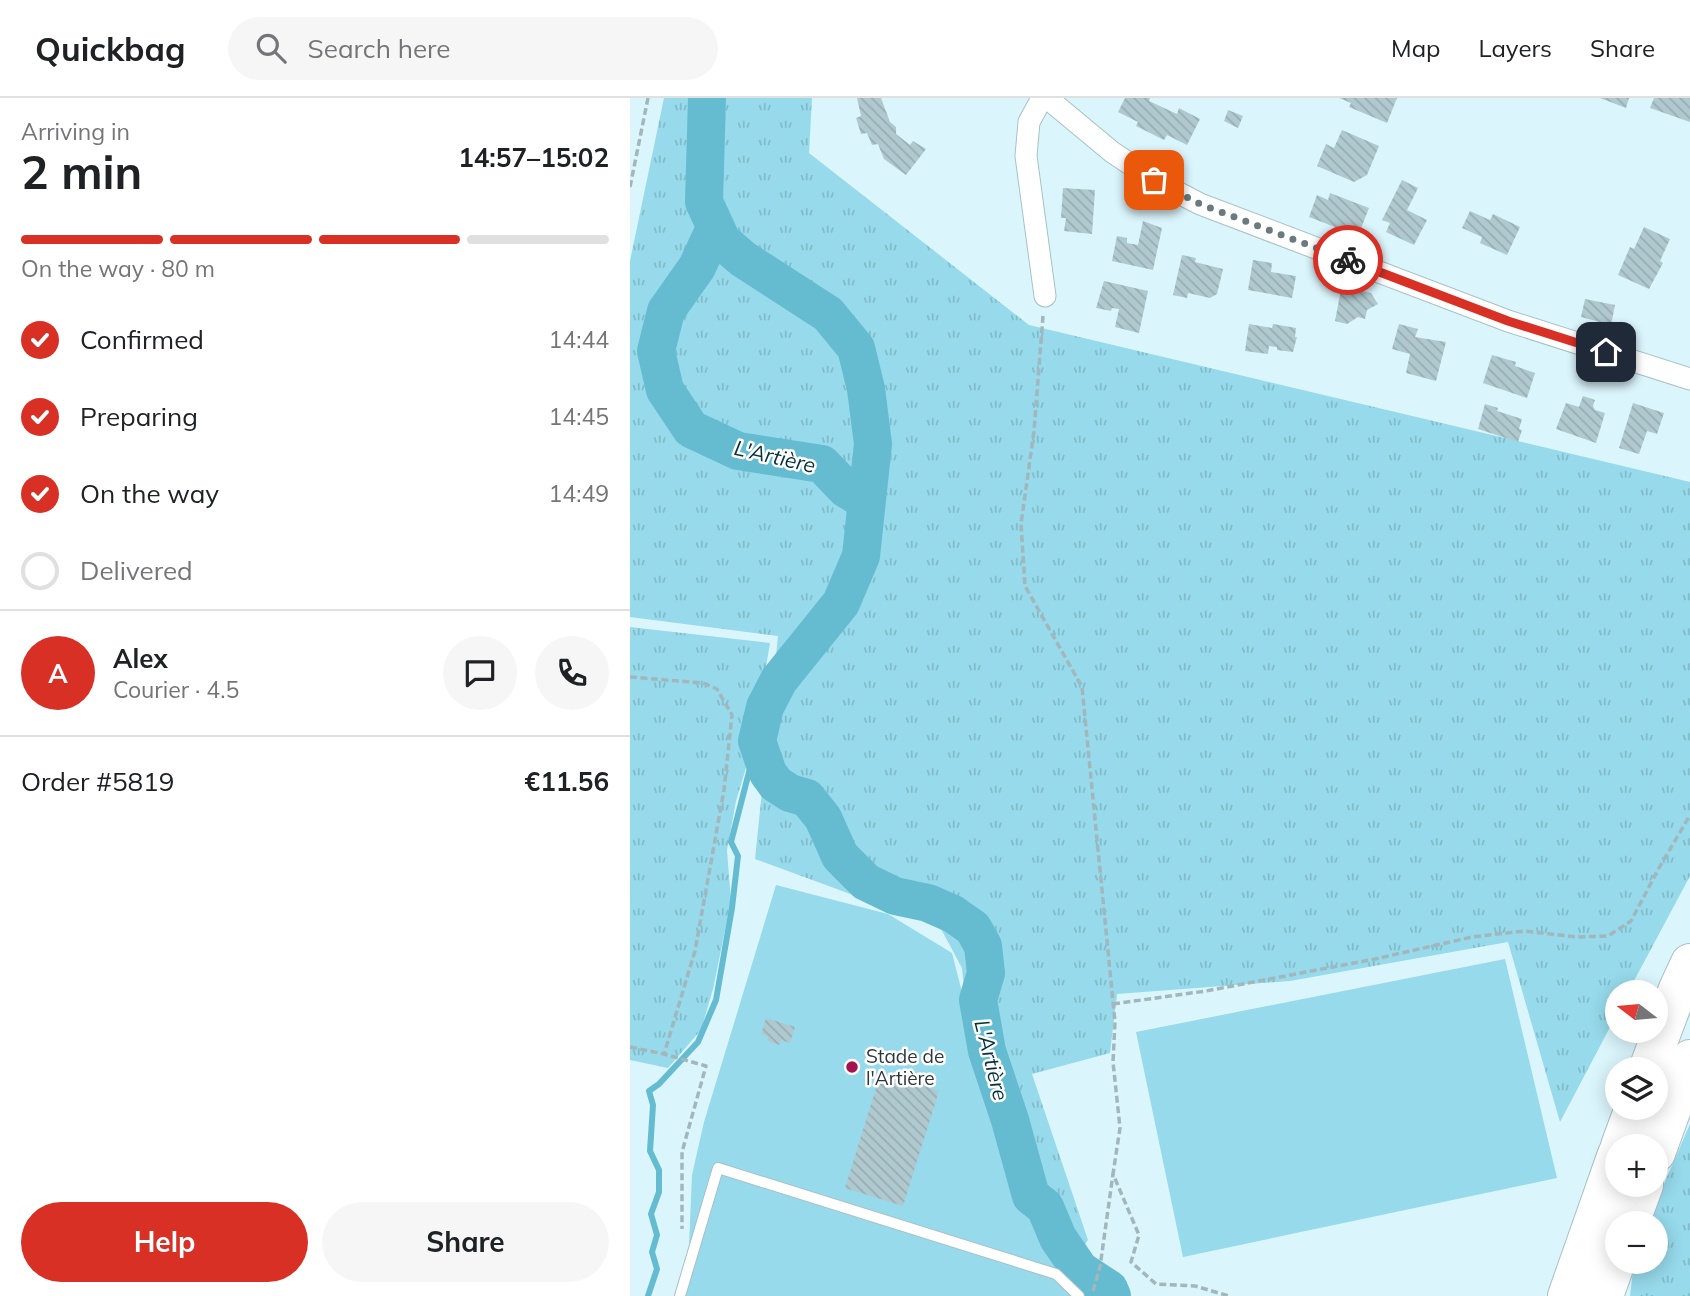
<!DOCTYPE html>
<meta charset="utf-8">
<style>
body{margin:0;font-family:Mulish,sans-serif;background:#f6f6f6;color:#202124;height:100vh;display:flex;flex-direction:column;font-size:26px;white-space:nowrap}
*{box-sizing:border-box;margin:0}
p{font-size:23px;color:#757577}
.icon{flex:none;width:38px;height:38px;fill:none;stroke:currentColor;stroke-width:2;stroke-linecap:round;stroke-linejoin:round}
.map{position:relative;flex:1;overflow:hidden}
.drawer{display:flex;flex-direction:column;background:#fff;width:630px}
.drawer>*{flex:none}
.needle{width:46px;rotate:286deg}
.fabs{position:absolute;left:975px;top:882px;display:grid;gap:14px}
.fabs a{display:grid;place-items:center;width:63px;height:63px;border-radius:50%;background:#fff;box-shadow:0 4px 18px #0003;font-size:35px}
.pin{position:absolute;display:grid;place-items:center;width:60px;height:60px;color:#fff;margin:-30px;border-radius:14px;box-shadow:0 4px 10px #0006}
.courier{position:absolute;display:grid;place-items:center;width:70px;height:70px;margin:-35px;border:5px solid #d93025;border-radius:50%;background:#fff;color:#222;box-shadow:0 2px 9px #0007}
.overview em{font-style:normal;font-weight:700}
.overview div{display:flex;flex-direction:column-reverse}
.overview{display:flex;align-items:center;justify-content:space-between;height:119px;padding:0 21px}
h1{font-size:46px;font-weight:700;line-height:52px}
.bar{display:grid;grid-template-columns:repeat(4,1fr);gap:10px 7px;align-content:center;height:84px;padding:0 21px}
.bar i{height:9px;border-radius:5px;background:#e0e0e0}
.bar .selected{background:#d93025}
.bar p{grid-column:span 4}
.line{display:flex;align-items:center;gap:18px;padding:0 21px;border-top:2px solid #e0e0e0}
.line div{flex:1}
.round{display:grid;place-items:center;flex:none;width:74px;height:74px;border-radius:37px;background:#f6f6f6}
ol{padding:0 21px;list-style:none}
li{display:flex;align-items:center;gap:21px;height:77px}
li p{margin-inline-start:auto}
li .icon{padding:7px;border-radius:50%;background:#d93025;color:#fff;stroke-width:4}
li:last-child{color:#757577}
li i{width:38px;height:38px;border:4px solid #e0e0e0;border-radius:50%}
.primary-button{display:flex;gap:14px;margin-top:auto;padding:14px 21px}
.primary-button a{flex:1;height:80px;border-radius:42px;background:#d93025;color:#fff;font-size:28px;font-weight:700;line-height:80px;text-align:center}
.primary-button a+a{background:#f6f6f6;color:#202124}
header{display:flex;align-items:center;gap:42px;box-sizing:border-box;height:98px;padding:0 35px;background:#fff;border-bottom:2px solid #e0e0e0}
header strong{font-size:33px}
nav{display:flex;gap:38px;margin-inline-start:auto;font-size:24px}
.search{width:490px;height:63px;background:#f6f6f6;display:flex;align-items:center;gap:18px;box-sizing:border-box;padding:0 24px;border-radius:38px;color:#757577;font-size:26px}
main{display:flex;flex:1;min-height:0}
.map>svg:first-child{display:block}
</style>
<header>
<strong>Quickbag</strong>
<div class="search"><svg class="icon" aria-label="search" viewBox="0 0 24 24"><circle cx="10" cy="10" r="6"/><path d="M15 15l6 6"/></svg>Search here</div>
<nav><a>Map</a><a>Layers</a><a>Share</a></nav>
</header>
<main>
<section class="drawer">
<div class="overview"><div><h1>2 min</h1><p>Arriving in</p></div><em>14:57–15:02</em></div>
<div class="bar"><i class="selected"></i><i class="selected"></i><i class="selected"></i><i></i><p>On the way · 80 m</p></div>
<ol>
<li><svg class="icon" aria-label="check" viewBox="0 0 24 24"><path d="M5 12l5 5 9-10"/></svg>Confirmed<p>14:44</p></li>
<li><svg class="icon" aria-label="check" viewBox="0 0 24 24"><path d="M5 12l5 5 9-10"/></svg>Preparing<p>14:45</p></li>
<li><svg class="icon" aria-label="check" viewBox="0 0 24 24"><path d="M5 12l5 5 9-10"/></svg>On the way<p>14:49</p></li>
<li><i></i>Delivered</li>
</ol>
<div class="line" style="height:126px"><b class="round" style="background:#d93025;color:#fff">A</b><div><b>Alex</b><p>Courier · 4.5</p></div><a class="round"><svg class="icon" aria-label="chat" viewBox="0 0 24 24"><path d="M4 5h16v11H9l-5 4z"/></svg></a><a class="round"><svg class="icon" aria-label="phone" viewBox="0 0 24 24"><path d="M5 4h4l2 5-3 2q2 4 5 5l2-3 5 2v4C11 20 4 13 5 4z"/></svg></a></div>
<div class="line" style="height:91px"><div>Order #5819</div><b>€11.56</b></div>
<div class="primary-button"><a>Help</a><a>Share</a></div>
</section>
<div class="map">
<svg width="1060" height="1198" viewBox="0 0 1060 1198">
<defs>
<pattern id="grass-tufts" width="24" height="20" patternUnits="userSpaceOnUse" patternTransform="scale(1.75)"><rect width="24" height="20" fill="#96daeb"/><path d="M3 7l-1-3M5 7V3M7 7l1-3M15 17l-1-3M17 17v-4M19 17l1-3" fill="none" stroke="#82bcca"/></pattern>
<pattern id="building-back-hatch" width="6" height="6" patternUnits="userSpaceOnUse" patternTransform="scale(1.75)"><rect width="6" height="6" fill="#afc9cf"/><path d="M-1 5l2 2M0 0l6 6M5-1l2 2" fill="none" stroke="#97adb3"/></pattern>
</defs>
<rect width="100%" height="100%" fill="#dbf5fc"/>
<g fill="url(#grass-tufts)">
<polygon points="34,0 182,0 179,55 399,227 1060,384 1060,778 998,894 987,894 987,916 930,1024 878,844 660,883 487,896 480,955 402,976 458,1142 433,1175 387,1141 341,959 332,870 310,829 125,761 148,538 0,519 0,163"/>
<polygon points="0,529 140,545 122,650 106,703 97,752 101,803 83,891 71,932 38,970 0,962"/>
<polygon points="1060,1026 1060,1198 1000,1198 1004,1164 1026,1164 1026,1125 1017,1125"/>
</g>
<g fill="#96daeb">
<polygon points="146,787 258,816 322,855 337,914 372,1028 408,1130 453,1185 457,1198 45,1198 59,1148 62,1077 74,1024"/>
<polygon points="875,861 927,1080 553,1159 506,934"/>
</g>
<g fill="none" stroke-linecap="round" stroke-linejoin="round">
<polyline stroke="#65bcd0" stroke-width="6" points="18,1198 27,1171 22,1154 27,1137 21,1116 29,1094 29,1072 20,1053 23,1007 19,993 29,986 68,944 86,902 102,810 108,758 101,744 127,643"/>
<g stroke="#65bcd0" stroke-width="38">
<polyline points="77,0 74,104 92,143 113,161 198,216 226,250 236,291 243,346 231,458 211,505 149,582 135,609 127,643 138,675 146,686 160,695 177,700 193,720 210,758 236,784 265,798 298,805 323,816 343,830 353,848 356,875 348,902 357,953 380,1022 401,1098 415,1109 428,1140 450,1172 479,1191 482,1198"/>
<polyline points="85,130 67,169 36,213 26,253 35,292 61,331 108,353 192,366 216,391 236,403"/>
</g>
</g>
<g fill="url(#building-back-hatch)">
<polygon points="227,0 251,0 260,24 266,29 266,36 280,47 283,43 296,51 276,77 254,61 248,46 242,47 237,35 231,36 226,20 231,18"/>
<polygon points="495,0 520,0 519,3 547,16 549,10 570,21 557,47 537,37 534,42 506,28 508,24 488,14"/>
<polygon points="709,0 767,0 757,25 719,9 721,5"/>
<polygon points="970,0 999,0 996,10"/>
<polygon points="1024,0 1060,0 1060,24 1020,10"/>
<polygon points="598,12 613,18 608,30 594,23"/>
<polygon points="712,32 749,48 737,77 724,84 687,68 696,46 704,50"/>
<polygon points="772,82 788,90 777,112 797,122 784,147 756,134 760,125 752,122"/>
<polygon points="433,90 465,92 462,136 434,133 436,120 431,120"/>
<polygon points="700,95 739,110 728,138 679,119 687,97 698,102"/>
<polygon points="840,113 860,122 863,116 890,129 877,157 850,145 852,139 832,130"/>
<polygon points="513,123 532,130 523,172 482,163 487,138 497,140 497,145 508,147"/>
<polygon points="1014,129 1040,141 1030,163 1033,165 1019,191 988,177 1000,149 1004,151"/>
<polygon points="552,157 566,160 565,164 593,171 587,196 580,200 558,195 557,200 543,197"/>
<polygon points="623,162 642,165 641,174 666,178 662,200 618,192"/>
<polygon points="474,183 518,193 509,235 485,229 489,211 482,210 481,213 466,210"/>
<polygon points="712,186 733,190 733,193 741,195 748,206 737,212 735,221 728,219 717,226 705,223"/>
<polygon points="955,201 985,207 981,227 951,219"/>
<polygon points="619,226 642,230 643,226 666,230 665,239 667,239 663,254 647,252 647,249 639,248 638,256 615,253"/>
<polygon points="769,226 788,231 785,239 816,244 806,283 776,275 780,256 762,251"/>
<polygon points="862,257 886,264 885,268 905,275 897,300 853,285"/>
<polygon points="953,298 965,302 963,308 965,312 975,315 966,345 926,331 936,305 949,309"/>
<polygon points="1003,305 1034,315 1027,336 1017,333 1009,356 989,350"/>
<polygon points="855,306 868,310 867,313 892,321 889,331 892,332 888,344 848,331"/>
<polygon points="136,920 165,929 160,945 151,942 150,947 137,943 138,938 131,936"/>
<polygon points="251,974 309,993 273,1108 215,1090"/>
</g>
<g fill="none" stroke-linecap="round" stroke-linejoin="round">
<g stroke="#a7c1c7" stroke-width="12">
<polyline id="lane" points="50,1198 88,1070 426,1176 449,1198"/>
</g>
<g stroke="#a7c1c7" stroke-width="23">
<g id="street">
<polyline points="412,0 399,24 396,58 415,198"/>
<polyline points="417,0 482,54 524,82 570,106 878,223 1060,281"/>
</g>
</g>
<g stroke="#a7c1c7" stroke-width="40">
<g id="highway">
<polyline points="1018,971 1048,891 1060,865"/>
<polyline points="990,1048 1004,1010"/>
<polyline points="1026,1055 1060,961"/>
<polyline points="1000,1125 1014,1087"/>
<polyline points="937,1198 987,1056"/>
<polyline points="974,1198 987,1161"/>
</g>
</g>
<g stroke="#a2b7bc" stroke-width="3.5" stroke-dasharray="7 3.5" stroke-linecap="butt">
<polyline points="0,89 18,0"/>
<polyline points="413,218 404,333 391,426 395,488 452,589 485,924 483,964 490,1030 483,1076 509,1137 501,1164 526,1186 565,1188 599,1198"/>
<polyline points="0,579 73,585 87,591 102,617 94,692 65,853 34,956"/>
<polyline points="483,906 576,893 745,861 842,839 894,833 947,839 978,838 1001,823 1029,770 1060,717"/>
<polyline points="0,949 34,956 76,968 52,1054 52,1131"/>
<polyline points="463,1193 470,1169 483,1076"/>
</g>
<use href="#lane" stroke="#fff" stroke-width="10"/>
<use href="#street" stroke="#fff" stroke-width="21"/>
<use href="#highway" stroke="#fff" stroke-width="38"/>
</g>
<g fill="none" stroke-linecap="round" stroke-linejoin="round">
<polyline stroke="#6b7a7f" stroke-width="7" stroke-dasharray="0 12.6" points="524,82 570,106 718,162"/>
<polyline stroke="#d93025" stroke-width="9" points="718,162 878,223 976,254"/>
</g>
<circle fill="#a5124e" stroke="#fff" stroke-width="2.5" cx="222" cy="969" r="7"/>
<g text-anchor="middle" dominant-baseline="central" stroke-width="5" stroke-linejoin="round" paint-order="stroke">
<g font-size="19" fill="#2e383b" stroke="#fff" text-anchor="start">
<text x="236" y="958">Stade de<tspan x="236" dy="22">l'Artière</tspan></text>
</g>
<g font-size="21" font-style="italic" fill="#05313a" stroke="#fff">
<text transform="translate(145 358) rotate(13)">L'Artière</text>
<text transform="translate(362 962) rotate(76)">L'Artière</text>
</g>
</g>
</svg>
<div class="fabs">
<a><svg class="needle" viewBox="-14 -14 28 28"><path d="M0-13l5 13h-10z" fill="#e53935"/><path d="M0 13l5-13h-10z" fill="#757577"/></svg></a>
<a><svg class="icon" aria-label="layers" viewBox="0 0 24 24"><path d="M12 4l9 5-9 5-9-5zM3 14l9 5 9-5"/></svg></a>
<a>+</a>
<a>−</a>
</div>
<div class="pin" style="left:524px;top:82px;background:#ea580c"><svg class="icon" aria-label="bag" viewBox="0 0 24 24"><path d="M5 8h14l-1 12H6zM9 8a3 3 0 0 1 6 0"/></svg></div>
<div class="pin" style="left:976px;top:254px;background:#1f2937"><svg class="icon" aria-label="home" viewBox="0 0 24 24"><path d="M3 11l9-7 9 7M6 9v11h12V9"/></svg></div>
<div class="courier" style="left:718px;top:162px"><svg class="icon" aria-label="bike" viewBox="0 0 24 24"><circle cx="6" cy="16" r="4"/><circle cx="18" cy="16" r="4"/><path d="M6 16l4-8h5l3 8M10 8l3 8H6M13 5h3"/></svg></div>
</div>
</main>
